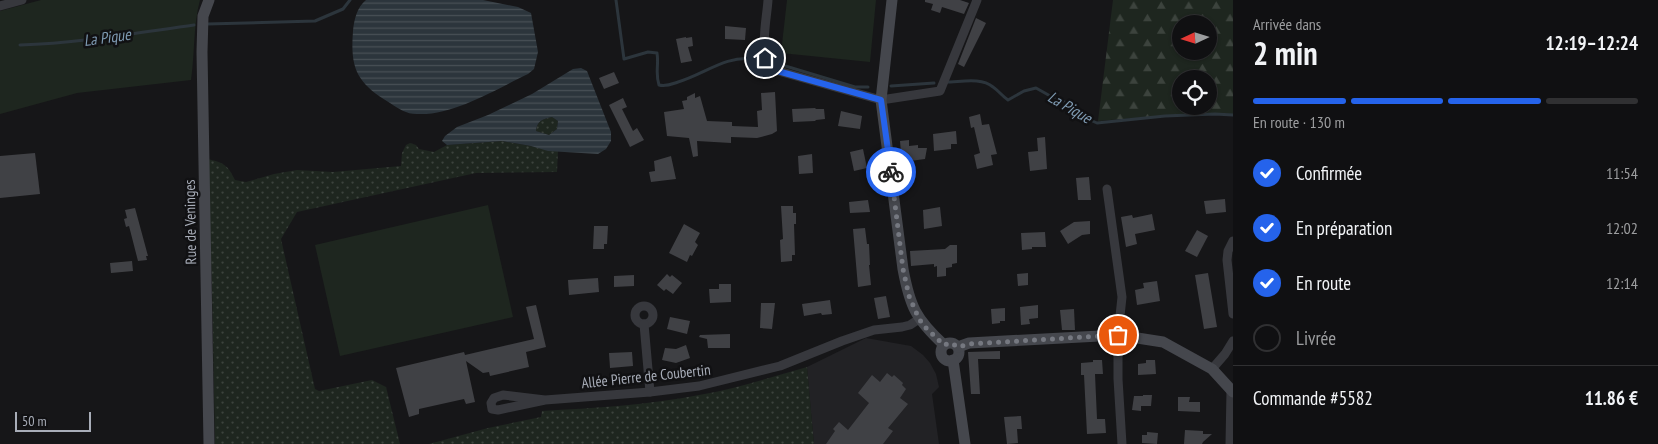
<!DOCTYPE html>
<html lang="fr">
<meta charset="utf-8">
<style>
body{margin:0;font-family:"PT Sans Narrow",sans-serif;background:#1e1e20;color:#f1f3f6;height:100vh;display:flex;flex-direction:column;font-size:19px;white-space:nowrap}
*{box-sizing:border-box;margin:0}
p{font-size:16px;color:#9c9d9f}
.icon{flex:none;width:28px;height:28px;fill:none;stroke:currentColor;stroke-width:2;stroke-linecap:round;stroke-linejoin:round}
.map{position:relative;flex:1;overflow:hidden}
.details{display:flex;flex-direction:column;background:#101012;width:425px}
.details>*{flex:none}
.needle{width:32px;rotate:266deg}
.tools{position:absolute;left:1172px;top:15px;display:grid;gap:10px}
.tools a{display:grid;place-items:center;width:45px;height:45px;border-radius:50%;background:#101012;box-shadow:0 1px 4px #0004,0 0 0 1px #303032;font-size:25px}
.scale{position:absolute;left:15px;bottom:12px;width:76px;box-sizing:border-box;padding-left:5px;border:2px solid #a8adb8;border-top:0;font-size:14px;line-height:18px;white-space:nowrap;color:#a8adb8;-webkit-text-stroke:4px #111113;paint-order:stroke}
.pin{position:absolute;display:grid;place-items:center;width:42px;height:42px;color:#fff;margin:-21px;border:2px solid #fff;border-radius:50%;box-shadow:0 1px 5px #0007}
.courier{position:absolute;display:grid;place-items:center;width:50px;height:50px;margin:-25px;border:4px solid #2563eb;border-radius:50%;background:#fff;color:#222;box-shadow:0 1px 6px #0007}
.headline em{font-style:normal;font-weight:700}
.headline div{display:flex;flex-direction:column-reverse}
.headline{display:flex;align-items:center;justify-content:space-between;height:85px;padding:0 20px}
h1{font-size:32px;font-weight:700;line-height:38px}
.bar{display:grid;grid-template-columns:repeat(4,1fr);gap:8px 5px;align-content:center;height:60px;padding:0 20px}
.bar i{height:6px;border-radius:4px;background:#303032}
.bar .active{background:#2563eb}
.bar p{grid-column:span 4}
.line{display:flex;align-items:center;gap:12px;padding:0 20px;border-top:1px solid #303032}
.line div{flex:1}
ol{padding:0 20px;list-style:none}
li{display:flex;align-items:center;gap:15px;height:55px}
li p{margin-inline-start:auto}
li .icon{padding:5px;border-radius:50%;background:#2563eb;color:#fff;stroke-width:4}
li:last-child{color:#9c9d9f}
li i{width:28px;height:28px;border:2px solid #303032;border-radius:50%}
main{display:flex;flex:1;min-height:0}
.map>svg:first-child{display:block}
</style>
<main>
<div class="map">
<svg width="1233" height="444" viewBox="0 0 1233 444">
<defs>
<pattern id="grass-dots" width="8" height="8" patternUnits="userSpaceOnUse" patternTransform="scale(1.25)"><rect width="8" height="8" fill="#1e261f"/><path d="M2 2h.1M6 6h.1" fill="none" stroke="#3c433d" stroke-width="1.8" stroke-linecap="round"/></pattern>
<pattern id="forest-firs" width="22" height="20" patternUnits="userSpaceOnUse" patternTransform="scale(1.25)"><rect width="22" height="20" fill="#1e261f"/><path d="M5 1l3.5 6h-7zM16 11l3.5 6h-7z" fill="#3c433d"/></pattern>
<pattern id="water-rules" width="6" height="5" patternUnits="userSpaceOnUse" patternTransform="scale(1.25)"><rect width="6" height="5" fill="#2c353c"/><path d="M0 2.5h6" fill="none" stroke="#485056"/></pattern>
</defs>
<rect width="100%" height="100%" fill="#161618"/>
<polygon fill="#222225" points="866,338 911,346 923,355 930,363 936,374 939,387 932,394 939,444 814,444 807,367"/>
<g fill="url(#grass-dots)">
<path d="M552 117 558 121 557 129 549 135 536 131C537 121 542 119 552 117Z"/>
<path d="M502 141 558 151 557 172 476 173 297 212 281 239 315 389 319 391 372 380 386 387 400 444H215L212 286 207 159C223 162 228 165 235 180L246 182 274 174 297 170 333 172 401 166 402 153 406 145 410 143 416 145 419 149 434 152 447 145Z"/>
<path d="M807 367 814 444H429L488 428 541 417 542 411C594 408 648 405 699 395 736 389 771 377 807 367Z"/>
</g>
<path fill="url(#forest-firs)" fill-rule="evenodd" d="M1113 0H1233V114C1187 112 1143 118 1098 121ZM1181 24H1209V51H1181ZM1181 79H1209V106H1181Z"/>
<g fill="#1e261f">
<path d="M41 0H200C193 26 195 53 191 80L77 93 0 114V11Z"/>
<polygon points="787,0 876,0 870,62 781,53"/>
<polygon points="488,205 513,317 340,356 315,245"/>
</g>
<g fill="url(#water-rules)" fill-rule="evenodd">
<path d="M366 0H483L518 7 531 13 538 52 534 69 528 74C496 89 453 116 417 114 406 114 399 109 390 103 357 83 350 69 353 31 354 20 357 7 366 0Z"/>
<path d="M581 68 587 71 611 132V141L606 149 598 154 548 151 531 146 502 141 447 145 442 141 445 136 457 127 488 115 532 94 573 69ZM552 117 558 121 557 129 549 135 536 131C537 121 542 119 552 117Z"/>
</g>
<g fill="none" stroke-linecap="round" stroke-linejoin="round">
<g stroke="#2c353c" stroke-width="3">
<path d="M616 0 624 59 648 52 657 53C659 65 655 73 659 85 666 87 672 84 678 82 703 75 726 55 753 59"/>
<polyline points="207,24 315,21 343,9 350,0"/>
<path d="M20 45C78 43 136 33 194 25"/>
<polyline points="772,62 855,87 868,87"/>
<path d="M946 82C961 82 981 77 993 87 999 91 1002 96 1008 100L1024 91 1036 88 1052 97 1071 105 1079 115 1097 123 1165 116 1215 114 1233 115"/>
<polyline points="891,86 934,83"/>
</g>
</g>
<g fill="#404145">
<polygon points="925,0 960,0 969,3 964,14 942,7 940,13 931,10 933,4 925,2"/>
<polygon points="976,18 986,23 964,67 958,64"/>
<polygon points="725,26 746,28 745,40 725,39"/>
<polygon points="686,37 686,38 692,37 693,46 688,47 692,61 681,63 676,39"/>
<polygon points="614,72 619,83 604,89 599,78"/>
<polygon points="775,92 777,131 772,134 757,138 731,137 731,143 697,141 698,156 693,157 689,138 667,136 664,112 684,109 682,101 687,100 687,97 695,93 695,98 700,96 707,121 732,122 732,126 758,127 757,111 762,110 761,93"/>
<polygon points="623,98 627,107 622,109 633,131 637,128 644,140 630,147 609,105"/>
<polygon points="816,108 815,109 824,109 825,119 816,120 815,121 793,122 792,109"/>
<polygon points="841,111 862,116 860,129 838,126"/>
<polygon points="980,114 982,125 989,124 997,154 991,155 993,165 977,169 974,155 980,153 974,127 971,128 969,117"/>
<polygon points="956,131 957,144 951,144 951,149 934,151 933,134"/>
<polygon points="1045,137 1047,169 1030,171 1028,152 1038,151 1037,138"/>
<polygon points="909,140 909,146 918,145 918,148 927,148 925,159 910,161 911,165 902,165 900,141"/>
<polygon points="863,149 867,168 854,171 850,152"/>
<polygon points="35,153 40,194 0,198 0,156"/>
<polygon points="812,154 813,173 799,174 798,156"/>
<polygon points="671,156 676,179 651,182 649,172 655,171 654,161"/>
<polygon points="1089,177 1091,200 1078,200 1076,178"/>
<polygon points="1225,199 1226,212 1206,214 1204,201"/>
<polygon points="868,200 870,212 850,213 849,202"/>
<polygon points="781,206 793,206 793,213 796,213 796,224 794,224 795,255 792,255 792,261 781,262 780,240 783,239"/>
<polygon points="940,207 942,226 924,229 923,210"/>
<polygon points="135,208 148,256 146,256 147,260 138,261 129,226 126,227 124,219 127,218 125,210"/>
<polygon points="1152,214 1155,230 1135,234 1137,244 1126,247 1121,217 1132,215 1133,218"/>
<polygon points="1090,221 1090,234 1082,235 1068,244 1060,231 1074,222"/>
<polygon points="684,224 700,233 695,242 698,245 692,256 690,255 687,262 669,253"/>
<polygon points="594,226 608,226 607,244 604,244 604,249 593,249"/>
<polygon points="865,228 867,244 869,244 870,265 869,265 871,285 858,287 853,229"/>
<polygon points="1197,230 1208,236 1197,257 1185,251"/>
<polygon points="1045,232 1046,247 1032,247 1032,249 1022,250 1021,233"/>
<polygon points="950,245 957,245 957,263 952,264 952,267 946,268 946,276 937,277 937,266 934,267 934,264 911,266 910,251 945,249"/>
<polygon points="132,261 133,271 111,273 110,263"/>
<polygon points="1028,273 1028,285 1018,286 1017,274"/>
<polygon points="1208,273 1217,327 1204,329 1195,275"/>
<polygon points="667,274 670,277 672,275 682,283 673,294 666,289 664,291 657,285"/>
<polygon points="634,275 634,286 614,287 614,276"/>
<polygon points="598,278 599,292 569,295 568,280"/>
<polygon points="1157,281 1160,301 1137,305 1135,290 1144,288 1143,283"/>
<polygon points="719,284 731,284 731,302 710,303 709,289 719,289"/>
<polygon points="886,296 890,317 878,319 874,298"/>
<polygon points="830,300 832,314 822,315 821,313 804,316 802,304"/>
<polygon points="761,303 775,303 772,329 760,328"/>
<polygon points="536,305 546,347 526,352 529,367 490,376 489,372 483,373 466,361 475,402 466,404 464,399 419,409 419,414 409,417 396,368 464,352 465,355 534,339 526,307"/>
<polygon points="1038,305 1038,318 1029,319 1030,324 1021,325 1020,307"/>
<polygon points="1005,308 1005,321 1000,321 1000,323 992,324 991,309"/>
<polygon points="1074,309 1075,330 1062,330 1060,310"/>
<polygon points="670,317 690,321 687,334 667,329"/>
<polygon points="730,334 730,348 708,348 707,339 699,337 700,335"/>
<polygon points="686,345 690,358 676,363 662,360 665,348 676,349"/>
<polygon points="1000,351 1000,359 978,359 980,394 971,394 968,352"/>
<polygon points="632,352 633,366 610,368 609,353"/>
<polygon points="1093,360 1102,360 1103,374 1095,374 1097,419 1105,419 1106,433 1087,434 1084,375 1081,375 1081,363 1093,362"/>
<polygon points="1146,360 1155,360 1156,374 1138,375 1138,364 1146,363"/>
<polygon points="887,373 892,377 894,375 903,383 902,385 906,389 900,398 908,404 888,428 893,431 883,444 826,444 835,431 833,429 839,422 848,430 869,403 858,393 872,375 880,382"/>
<polygon points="1143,395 1152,395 1151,406 1141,406 1141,411 1132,410 1134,396 1143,396"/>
<polygon points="1178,397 1190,397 1189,402 1200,402 1200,412 1178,411"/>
<polygon points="1021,416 1022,429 1017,429 1018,443 1007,444 1004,417"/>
<polygon points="1185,430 1203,431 1203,434 1212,434 1203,442 1202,444 1184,444"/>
<polygon points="1147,432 1158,433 1157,444 1142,443 1142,435 1147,435"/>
</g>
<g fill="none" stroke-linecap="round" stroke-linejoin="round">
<g stroke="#37383d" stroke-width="9">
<path d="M768 0C767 19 757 57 775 70L881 100 940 91 977 0"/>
<polyline points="0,6 22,0"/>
<polyline points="1107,189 1122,297 1118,335 1118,379 1122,444"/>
<polyline points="1233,241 1228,251 1227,260 1233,314"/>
<circle cx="644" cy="315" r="9"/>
<polyline points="644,324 650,392"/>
<polyline points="1212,369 1225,354 1233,341"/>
<polyline points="545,400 498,410 492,409 491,403 494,398 503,395 545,400 650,392 699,386 780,366 842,341 874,330 902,327 910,325 919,319"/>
<polyline points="1230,444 1231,390"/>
</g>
<g stroke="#45474d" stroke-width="11">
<path d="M892 0 881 100 903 269C910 307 916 319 944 345"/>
<circle cx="950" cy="352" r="9"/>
<polyline points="958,347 969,343 1118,335 1163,342 1212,369 1233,392"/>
<polyline points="953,360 965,444"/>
<polyline points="209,444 202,52 203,16 209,0"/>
</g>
</g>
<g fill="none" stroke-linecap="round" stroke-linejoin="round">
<polyline stroke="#757880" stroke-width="5" stroke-dasharray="0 9" points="891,172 903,269 909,296 919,319 926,328 944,345 951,343 958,347 969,344 1118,335"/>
<polyline stroke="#2563eb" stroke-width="6" points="765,58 767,63 774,70 881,100 891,172"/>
</g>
<g text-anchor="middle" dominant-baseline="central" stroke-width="5" stroke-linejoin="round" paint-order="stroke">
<g font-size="15" fill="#a8adb8" stroke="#111113">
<text transform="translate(190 222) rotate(-91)">Rue de Veninges</text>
<text transform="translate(646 376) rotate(-6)">Allée Pierre de Coubertin</text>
</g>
<g font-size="16" font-style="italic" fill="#7f9bb3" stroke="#111113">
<text transform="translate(107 37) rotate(-8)">La Pique</text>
<text transform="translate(1070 107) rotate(30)">La Pique</text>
</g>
</g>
</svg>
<div class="tools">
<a><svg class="needle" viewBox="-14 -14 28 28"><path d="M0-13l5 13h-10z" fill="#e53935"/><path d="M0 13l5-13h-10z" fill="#9c9d9f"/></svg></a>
<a><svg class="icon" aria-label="locate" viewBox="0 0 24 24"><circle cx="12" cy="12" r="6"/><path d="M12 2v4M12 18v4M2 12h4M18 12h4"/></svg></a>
</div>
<div class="scale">50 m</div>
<div class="pin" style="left:1118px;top:335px;background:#ea580c"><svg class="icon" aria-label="bag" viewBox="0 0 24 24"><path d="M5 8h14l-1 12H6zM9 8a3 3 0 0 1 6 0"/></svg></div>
<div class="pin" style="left:765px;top:58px;background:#1f2937"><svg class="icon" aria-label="home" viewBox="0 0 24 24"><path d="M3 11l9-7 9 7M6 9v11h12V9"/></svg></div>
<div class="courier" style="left:891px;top:172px"><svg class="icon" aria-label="bike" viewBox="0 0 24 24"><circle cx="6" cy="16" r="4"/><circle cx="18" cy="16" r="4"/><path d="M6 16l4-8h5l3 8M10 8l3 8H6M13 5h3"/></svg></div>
</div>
<section class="details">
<div class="headline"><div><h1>2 min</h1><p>Arrivée dans</p></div><em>12:19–12:24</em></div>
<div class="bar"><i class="active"></i><i class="active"></i><i class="active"></i><i></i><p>En route · 130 m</p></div>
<ol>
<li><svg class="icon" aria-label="check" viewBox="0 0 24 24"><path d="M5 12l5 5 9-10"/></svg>Confirmée<p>11:54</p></li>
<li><svg class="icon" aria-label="check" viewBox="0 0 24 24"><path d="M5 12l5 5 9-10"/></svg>En préparation<p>12:02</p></li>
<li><svg class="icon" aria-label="check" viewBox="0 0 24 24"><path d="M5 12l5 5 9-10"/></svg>En route<p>12:14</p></li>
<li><i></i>Livrée</li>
</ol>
<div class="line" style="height:65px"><div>Commande #5582</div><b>11.86 €</b></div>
</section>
</main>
